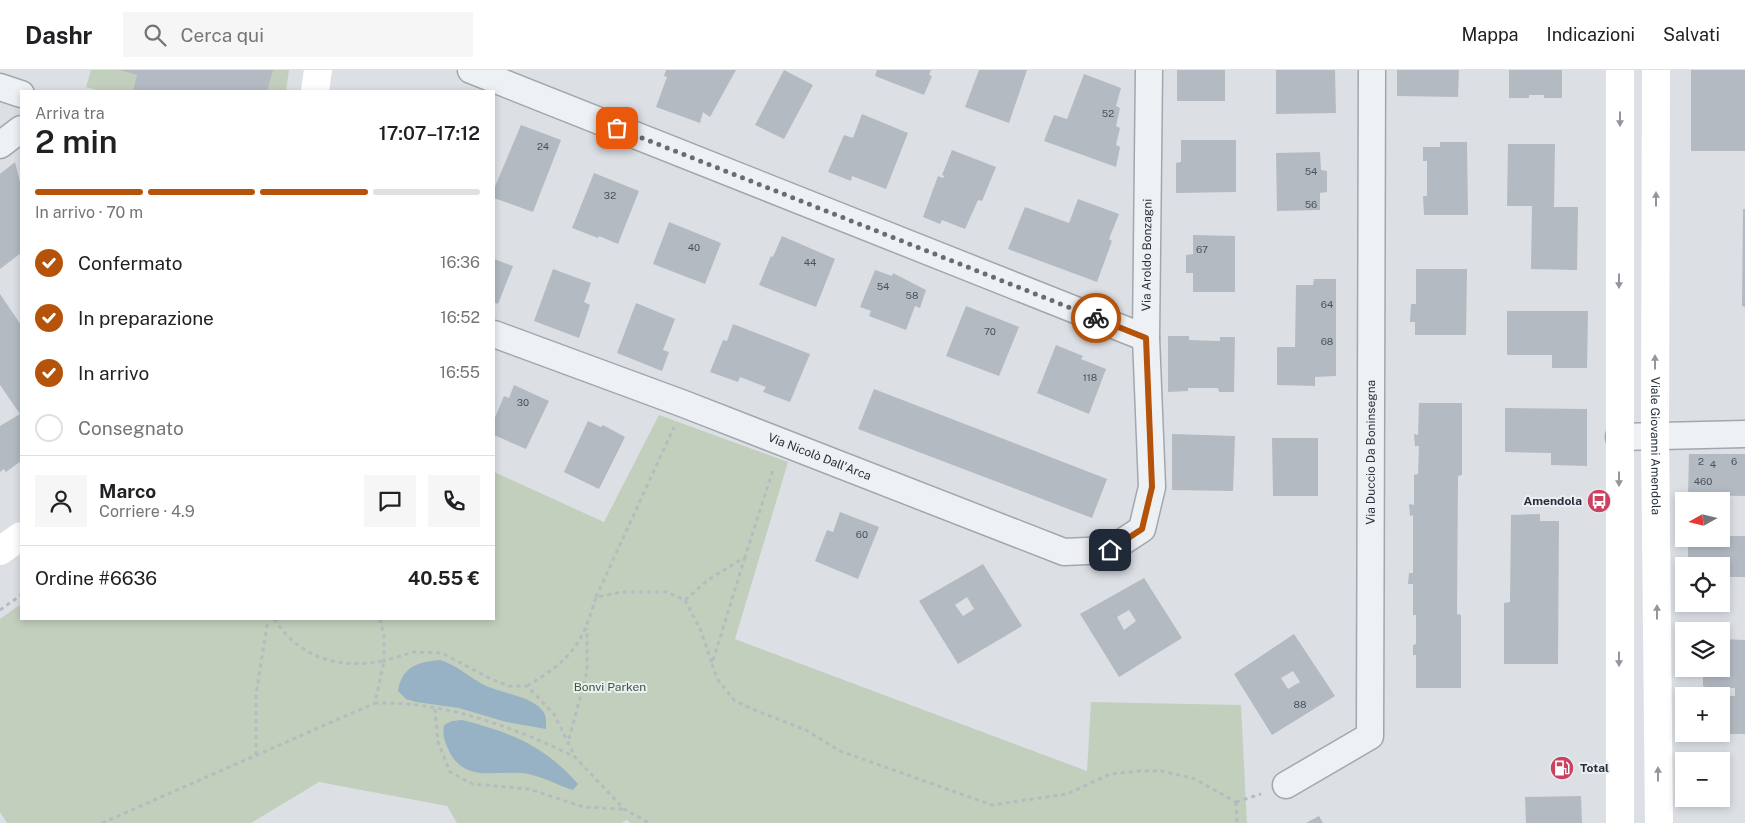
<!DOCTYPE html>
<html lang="it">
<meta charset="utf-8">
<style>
body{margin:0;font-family:"Public Sans",sans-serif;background:#f6f6f6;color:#202124;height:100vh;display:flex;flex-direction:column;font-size:19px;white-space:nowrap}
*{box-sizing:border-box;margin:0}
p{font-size:16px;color:#757577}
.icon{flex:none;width:28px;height:28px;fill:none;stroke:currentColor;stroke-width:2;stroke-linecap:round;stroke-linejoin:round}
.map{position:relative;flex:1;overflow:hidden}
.drawer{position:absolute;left:20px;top:20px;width:475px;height:530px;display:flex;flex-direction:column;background:#fff;border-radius:0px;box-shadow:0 2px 8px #0003}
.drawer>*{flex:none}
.needle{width:32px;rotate:262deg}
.fabs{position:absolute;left:1675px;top:422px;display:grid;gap:10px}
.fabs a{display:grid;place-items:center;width:55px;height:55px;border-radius:0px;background:#fff;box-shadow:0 2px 8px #0003;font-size:25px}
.pin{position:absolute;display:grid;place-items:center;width:42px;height:42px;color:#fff;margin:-21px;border-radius:10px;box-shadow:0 2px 8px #0006}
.courier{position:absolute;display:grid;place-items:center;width:50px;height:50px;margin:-25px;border:4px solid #b45309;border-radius:50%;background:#fff;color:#222;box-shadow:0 1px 6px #0007}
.overview em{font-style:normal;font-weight:600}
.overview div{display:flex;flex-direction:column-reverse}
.overview{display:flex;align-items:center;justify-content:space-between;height:85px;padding:0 15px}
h1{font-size:32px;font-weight:600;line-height:38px}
.bar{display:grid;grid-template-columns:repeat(4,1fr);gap:8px 5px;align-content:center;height:60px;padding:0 15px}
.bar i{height:6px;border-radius:4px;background:#e0e0e0}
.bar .active{background:#b45309}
.bar p{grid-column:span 4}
.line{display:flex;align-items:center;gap:12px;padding:0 15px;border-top:1px solid #e0e0e0}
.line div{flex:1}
.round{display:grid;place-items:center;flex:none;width:52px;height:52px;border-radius:0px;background:#f6f6f6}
ol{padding:0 15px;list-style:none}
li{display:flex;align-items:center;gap:15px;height:55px}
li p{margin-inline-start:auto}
li .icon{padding:5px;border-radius:50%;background:#b45309;color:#fff;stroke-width:4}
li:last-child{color:#757577}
li i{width:28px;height:28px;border:2px solid #e0e0e0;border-radius:50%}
header{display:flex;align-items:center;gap:30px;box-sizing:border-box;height:70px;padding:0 25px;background:#fff;border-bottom:1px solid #e0e0e0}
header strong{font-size:24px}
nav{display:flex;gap:28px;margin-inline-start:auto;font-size:18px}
.search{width:350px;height:45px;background:#f6f6f6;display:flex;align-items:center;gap:12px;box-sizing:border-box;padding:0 18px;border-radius:0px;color:#757577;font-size:19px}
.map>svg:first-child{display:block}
</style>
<header>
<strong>Dashr</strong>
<div class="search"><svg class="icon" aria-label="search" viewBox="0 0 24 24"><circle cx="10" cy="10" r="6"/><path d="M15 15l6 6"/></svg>Cerca qui</div>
<nav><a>Mappa</a><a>Indicazioni</a><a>Salvati</a></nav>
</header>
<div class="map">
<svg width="1745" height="753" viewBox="0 0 1745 753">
<rect width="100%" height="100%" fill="#dce0e5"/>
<g fill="#c3cfbd">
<polygon points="91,0 289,0 286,21 100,21 86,17"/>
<polygon points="659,345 788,392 735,569 1087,701 1091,632 1241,635 1247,753 630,753 627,750 621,753 457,753 447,736 319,712 251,753 7,753 0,742 0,549 21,534 21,549 494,549 494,402 604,452"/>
</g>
<g fill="#97b1c5">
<path d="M440 590C457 595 469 607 484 615 502 624 529 625 542 640 547 645 546 652 546 659L506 652 459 638 416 632 406 629 398 621C402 597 417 592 440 590Z"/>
<path d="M462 650C510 662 545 676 578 714L573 720C557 715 538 704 521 703 494 701 464 712 449 681 445 672 442 666 444 655L452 651Z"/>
</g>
<g fill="#b3bac2" fill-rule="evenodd">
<polygon points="120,0 273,0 267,21 133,21 137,5"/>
<polygon points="666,0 736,0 710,47 703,42 700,53 656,37 667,7 664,6"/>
<polygon points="784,0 813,15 784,69 755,55"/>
<polygon points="877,0 931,0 929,5 932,6 924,25 875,6"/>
<polygon points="979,0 1027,0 1009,53 965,37"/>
<rect x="1177" y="0" width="48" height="31"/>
<polygon points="1276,0 1335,0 1336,43 1276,44"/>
<polygon points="1397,0 1459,0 1458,27 1397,26"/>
<polygon points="1509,0 1562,0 1562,28 1544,28 1544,25 1529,25 1529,28 1509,28"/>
<rect x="1691" y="0" width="54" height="81"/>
<polygon points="1084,4 1121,18 1116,36 1120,38 1116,56 1120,58 1116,75 1120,77 1116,97 1044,71 1054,45 1067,49"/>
<polygon points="862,44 908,63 886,119 852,106 851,111 828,102 844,65 853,68"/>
<polygon points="521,55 561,70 533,142 494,128 494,119"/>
<polygon points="1181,70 1236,70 1236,122 1176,123 1176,93 1181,92"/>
<polygon points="1440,72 1467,72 1468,145 1424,145 1423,126 1427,126 1427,91 1423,91 1423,77 1440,77"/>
<polygon points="1508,74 1555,74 1554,137 1578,137 1577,200 1531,199 1532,136 1507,136"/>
<polygon points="952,80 996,97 982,131 978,130 965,159 942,150 940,154 923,147 938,106 943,108 944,106 942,105"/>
<polygon points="1320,82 1321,100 1327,101 1327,122 1320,123 1320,140 1277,141 1276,83"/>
<polygon points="15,92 21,116 21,183 0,199 0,104"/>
<polygon points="594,103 639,121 618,174 599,166 598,168 572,158"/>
<polygon points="1078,129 1119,144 1109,169 1112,171 1097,212 1008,179 1025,137 1069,153"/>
<polygon points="1743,139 1745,139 1745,237 1742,236"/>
<polygon points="669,152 721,173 705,214 653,194"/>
<polygon points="1193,165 1235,166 1235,222 1193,222 1193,203 1186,203 1186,185 1193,184"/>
<polygon points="782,166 835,189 816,237 759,215 771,186 773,187"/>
<polygon points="494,189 513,196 498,234 494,232"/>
<polygon points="553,199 591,213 584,232 590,235 579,268 534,251"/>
<polygon points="1416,199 1467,199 1466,265 1415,265 1415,252 1410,252 1411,234 1416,234"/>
<polygon points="875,200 892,206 893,203 926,220 920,238 915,236 906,260 869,246 871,241 860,237"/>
<polygon points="1314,209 1336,209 1336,306 1315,307 1315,316 1277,315 1277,277 1295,277 1296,215 1313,215"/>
<polygon points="0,224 21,255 21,391 6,402 4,399 0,402 0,356 20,344 0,315"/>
<polygon points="636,233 675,249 663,280 669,282 662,301 617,283"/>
<polygon points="966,236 1019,257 999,306 946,286"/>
<polygon points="1507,241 1588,241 1587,298 1552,298 1552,285 1507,285"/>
<polygon points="733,254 810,284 790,332 763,322 766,317 740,307 738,312 710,302 723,270 727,271"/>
<polygon points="1168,266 1189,266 1189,270 1220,271 1220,267 1235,267 1234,322 1219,322 1218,318 1188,318 1188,321 1168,322"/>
<polygon points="1056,275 1083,286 1081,289 1106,299 1089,344 1037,323"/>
<polygon points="514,315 549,331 526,379 494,365 494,350 504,326 509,328"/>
<polygon points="874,319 1107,409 1092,448 858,359"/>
<polygon points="1419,333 1462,333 1462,405 1458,406 1457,544 1461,545 1461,618 1416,618 1416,585 1413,585 1413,575 1416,574 1416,545 1413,545 1413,514 1408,514 1409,503 1413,503 1413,445 1410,446 1409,434 1414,435 1414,405 1418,404 1419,376 1415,376 1414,364 1418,365"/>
<polygon points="1505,338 1587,339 1587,396 1551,395 1551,383 1505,382"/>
<polygon points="588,351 601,357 603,355 625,367 599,419 564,402"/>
<polygon points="1172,364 1235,366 1233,421 1172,420"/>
<polygon points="1272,368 1318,368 1318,426 1273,426"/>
<polygon points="1689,384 1745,384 1745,426 1688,425"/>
<polygon points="840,442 879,457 858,509 815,491 827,460 833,462"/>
<polygon points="1540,444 1540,451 1559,451 1558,594 1504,594 1504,533 1510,532 1511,445"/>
<polygon points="1721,466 1745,466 1745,507 1721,507 1721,496 1688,496 1688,469 1721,469"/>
<path d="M983 494 1022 556 958 594 919 531ZM967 527 974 539 963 546 955 535Z"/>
<path d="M1144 508 1182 568 1119 607 1080 544ZM1129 540 1136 551 1124 560 1117 547Z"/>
<path d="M1294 564 1335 626 1272 665 1234 604ZM1293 601 1300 612 1288 619 1281 608Z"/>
<polygon points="1721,569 1745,570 1745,664 1726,664 1727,626 1735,626 1735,618 1711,619 1703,616 1703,599 1721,599"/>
<polygon points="1581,726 1582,753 1526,753 1525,727"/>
<polygon points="1319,746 1323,753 1306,753"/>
</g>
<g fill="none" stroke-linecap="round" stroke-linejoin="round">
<g stroke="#a2a7af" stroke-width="29">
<g id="street">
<polyline points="471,0 1146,268"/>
<polyline points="0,17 21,24"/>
<polyline points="0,75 21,59"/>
<path id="s1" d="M494 264 684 334 1064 482 1110 480 1142 459 1152 417 1146 268 1149 0"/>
<polyline points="1619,367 1745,364"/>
<path id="s2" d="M1286 715 1370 666 1372 0"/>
</g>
</g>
<g stroke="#b6bbc0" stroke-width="3" stroke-dasharray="4 4" stroke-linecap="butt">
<polyline points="745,487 712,594 718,610 734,630 752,639 806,660 840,681 992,735 1067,724 1110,704 1139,701 1162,701 1195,709 1236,732"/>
<polyline points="596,527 674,357"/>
<polyline points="685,530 701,561 712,593"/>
<polyline points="0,540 21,525"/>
<path d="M274 549C301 589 338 599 384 591L375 633C444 631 514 657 575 687"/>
<polyline points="380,549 384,566 384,591 414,582 442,583 491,609 509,616 527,616 554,644 575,687 624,739 649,753"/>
<path d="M527 616C570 590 582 576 596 527L622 522H666L685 530 708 510 745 487 774 397"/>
<polyline points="435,639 438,672 450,702 473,714 529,719 584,737 623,739"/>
<polyline points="569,669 587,602 587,558"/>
<polyline points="256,685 256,624 268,549"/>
<polyline points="1236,732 1261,724"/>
<polyline points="1236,732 1237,753"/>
<polyline points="102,753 375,633"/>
</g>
<use href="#street" stroke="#eef1f4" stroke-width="26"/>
<g stroke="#fff" stroke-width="28">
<path id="s3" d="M1656 0 1655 366 1659 753"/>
<polyline points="315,21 318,0"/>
<polyline points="0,481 21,466"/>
<polyline points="1620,753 1620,0"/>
</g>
</g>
<defs><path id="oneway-solid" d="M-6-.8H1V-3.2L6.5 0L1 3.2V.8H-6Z" transform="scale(1.25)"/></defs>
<g fill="#92979d">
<use href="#oneway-solid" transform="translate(1620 49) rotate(90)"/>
<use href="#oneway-solid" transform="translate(1656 129) rotate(-90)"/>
<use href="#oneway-solid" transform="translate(1619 211) rotate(90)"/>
<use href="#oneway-solid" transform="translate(1655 292) rotate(-90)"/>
<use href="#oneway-solid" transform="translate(1619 409) rotate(90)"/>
<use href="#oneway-solid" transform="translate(1657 542) rotate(-90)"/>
<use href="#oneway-solid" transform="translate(1619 589) rotate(90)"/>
<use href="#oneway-solid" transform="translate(1658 704) rotate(-90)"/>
</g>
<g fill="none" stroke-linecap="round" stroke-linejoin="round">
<polyline stroke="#666d76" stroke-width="5" stroke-dasharray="0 9" points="617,58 1096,248"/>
<polyline stroke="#b45309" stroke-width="6" points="1096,248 1146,268 1152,417 1142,459 1110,480"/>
</g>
<defs>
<g id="bus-disc" transform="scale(1.25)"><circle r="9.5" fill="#c94260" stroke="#ebeff3"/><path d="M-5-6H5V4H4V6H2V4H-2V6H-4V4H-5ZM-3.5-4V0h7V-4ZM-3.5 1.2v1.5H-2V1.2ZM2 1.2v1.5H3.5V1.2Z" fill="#fff"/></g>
<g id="fuel-disc" transform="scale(1.25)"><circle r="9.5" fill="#c94260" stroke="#ebeff3"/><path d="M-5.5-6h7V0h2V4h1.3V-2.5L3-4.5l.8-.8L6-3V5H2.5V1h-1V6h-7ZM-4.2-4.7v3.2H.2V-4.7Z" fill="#fff"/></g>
</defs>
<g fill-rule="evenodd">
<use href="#bus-disc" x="1599" y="431"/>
<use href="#fuel-disc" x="1562" y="698"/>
</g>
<g text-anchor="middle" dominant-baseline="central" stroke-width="4" stroke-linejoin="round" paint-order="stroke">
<g font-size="10" fill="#49525d">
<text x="1108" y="43">52</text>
<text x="543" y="76">24</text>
<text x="1311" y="101">54</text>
<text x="610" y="125">32</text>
<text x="1311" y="134">56</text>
<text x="694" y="177">40</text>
<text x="1202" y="179">67</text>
<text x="810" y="192">44</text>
<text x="883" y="216">54</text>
<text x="912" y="225">58</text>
<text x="1327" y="234">64</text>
<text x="990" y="261">70</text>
<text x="1327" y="271">68</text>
<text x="1090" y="307">118</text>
<text x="523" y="332">30</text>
<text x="1701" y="391">2</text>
<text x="1734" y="391">6</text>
<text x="1713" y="394">4</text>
<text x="1703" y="411">460</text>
<text x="862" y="464">60</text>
<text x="1300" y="634">88</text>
</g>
<g font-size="12" fill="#262f3b" stroke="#ebeff3">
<text stroke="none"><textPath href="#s1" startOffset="970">Via Aroldo Bonzagni</textPath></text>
<text stroke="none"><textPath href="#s3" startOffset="376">Viale Giovanni Amendola</textPath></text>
<text stroke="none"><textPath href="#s2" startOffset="381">Via Duccio Da Boninsegna</textPath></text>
<text stroke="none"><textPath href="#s1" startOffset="348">Via Nicolò Dall'Arca</textPath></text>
</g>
<g font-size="12" font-weight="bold" fill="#262f3b" stroke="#ebeff3" text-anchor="end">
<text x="1582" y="431">Amendola</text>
<text x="1580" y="698" text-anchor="start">Total</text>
</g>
<g font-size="12" fill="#3d5634" stroke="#ebeff3">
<text x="610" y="617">Bonvi Parken</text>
</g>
</g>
</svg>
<div class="fabs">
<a><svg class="needle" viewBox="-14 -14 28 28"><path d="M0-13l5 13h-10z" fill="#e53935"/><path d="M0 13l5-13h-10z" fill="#757577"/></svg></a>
<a><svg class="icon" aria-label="locate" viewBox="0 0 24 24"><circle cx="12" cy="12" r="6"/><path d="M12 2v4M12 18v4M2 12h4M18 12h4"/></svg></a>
<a><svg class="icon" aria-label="layers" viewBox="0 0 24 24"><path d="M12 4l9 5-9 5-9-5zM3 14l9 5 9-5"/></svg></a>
<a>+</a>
<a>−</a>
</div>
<div class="pin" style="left:617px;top:58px;background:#ea580c"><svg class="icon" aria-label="bag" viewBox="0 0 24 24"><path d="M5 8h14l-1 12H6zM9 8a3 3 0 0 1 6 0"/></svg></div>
<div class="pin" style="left:1110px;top:480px;background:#1f2937"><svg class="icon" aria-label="home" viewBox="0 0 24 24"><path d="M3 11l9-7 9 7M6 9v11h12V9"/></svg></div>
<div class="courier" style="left:1096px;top:248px"><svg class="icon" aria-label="bike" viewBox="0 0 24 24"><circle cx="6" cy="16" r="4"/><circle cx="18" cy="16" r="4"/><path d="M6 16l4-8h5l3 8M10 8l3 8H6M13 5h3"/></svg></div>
<section class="drawer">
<div class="overview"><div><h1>2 min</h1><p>Arriva tra</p></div><em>17:07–17:12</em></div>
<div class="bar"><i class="active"></i><i class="active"></i><i class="active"></i><i></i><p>In arrivo · 70 m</p></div>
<ol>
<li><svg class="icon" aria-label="check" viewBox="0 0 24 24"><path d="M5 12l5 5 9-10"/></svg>Confermato<p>16:36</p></li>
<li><svg class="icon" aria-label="check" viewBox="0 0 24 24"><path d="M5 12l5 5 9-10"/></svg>In preparazione<p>16:52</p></li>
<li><svg class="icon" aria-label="check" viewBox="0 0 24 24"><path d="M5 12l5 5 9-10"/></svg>In arrivo<p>16:55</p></li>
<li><i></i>Consegnato</li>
</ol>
<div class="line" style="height:90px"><a class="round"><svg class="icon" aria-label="person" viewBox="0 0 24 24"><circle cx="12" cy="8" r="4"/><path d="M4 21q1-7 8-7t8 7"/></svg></a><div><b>Marco</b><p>Corriere · 4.9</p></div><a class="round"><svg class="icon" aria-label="chat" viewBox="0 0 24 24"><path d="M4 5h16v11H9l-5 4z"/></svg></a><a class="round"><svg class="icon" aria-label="phone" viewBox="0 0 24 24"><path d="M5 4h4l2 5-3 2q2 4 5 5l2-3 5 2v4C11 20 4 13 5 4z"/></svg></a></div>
<div class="line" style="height:65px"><div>Ordine #6636</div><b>40.55 €</b></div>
</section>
</div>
